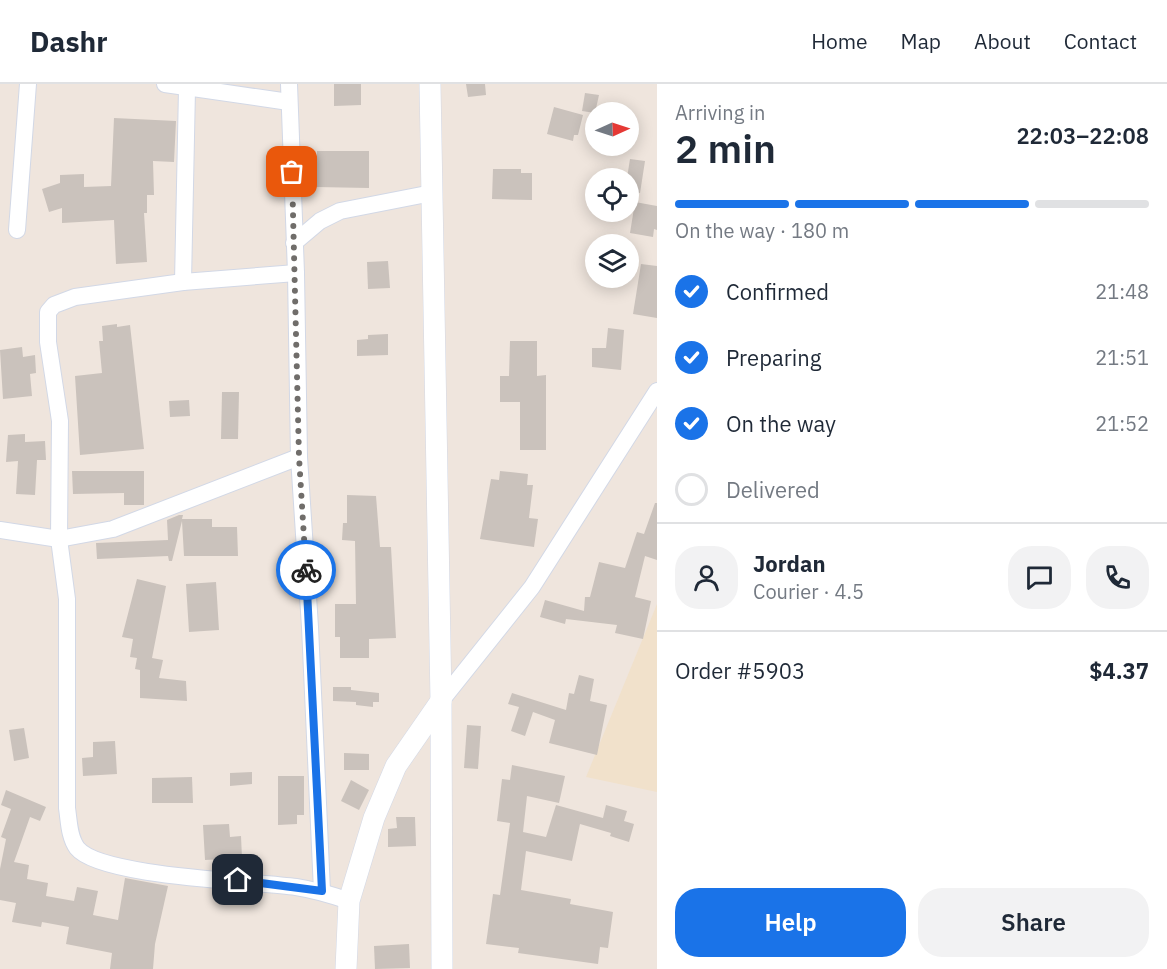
<!DOCTYPE html>
<meta charset="utf-8">
<style>
body{margin:0;font-family:"IBM Plex Sans",sans-serif;background:#f2f2f3;color:#1f2937;height:100vh;display:flex;flex-direction:column;font-size:22px;white-space:nowrap}
*{box-sizing:border-box;margin:0}
p{font-size:20px;color:#747a83}
.icon{flex:none;width:33px;height:33px;fill:none;stroke:currentColor;stroke-width:2;stroke-linecap:round;stroke-linejoin:round}
.map{position:relative;flex:1;overflow:hidden}
.drawer{display:flex;flex-direction:column;background:#fff;width:510px}
.drawer>*{flex:none}
.needle{width:39px;rotate:87deg}
.fabs{position:absolute;left:585px;top:18px;display:grid;gap:12px}
.fabs a{display:grid;place-items:center;width:54px;height:54px;border-radius:50%;background:#fff;box-shadow:0 3px 15px #0003;font-size:30px}
.pin{position:absolute;display:grid;place-items:center;width:51px;height:51px;color:#fff;margin:-26px;border-radius:12px;box-shadow:0 3px 9px #0006}
.courier{position:absolute;display:grid;place-items:center;width:60px;height:60px;margin:-30px;border:4px solid #1a73e8;border-radius:50%;background:#fff;color:#222;box-shadow:0 2px 8px #0007}
.summary em{font-style:normal;font-weight:600}
.summary div{display:flex;flex-direction:column-reverse}
.summary{display:flex;align-items:center;justify-content:space-between;height:102px;padding:0 18px}
h1{font-size:39px;font-weight:600;line-height:45px}
.bar{display:grid;grid-template-columns:repeat(4,1fr);gap:9px 6px;align-content:center;height:72px;padding:0 18px}
.bar i{height:8px;border-radius:4px;background:#e0e1e3}
.bar .active{background:#1a73e8}
.bar p{grid-column:span 4}
.line{display:flex;align-items:center;gap:15px;padding:0 18px;border-top:2px solid #e0e1e3}
.line div{flex:1}
.round{display:grid;place-items:center;flex:none;width:63px;height:63px;border-radius:24px;background:#f2f2f3}
ol{padding:0 18px;list-style:none}
li{display:flex;align-items:center;gap:18px;height:66px}
li p{margin-inline-start:auto}
li .icon{padding:6px;border-radius:50%;background:#1a73e8;color:#fff;stroke-width:4}
li:last-child{color:#747a83}
li i{width:33px;height:33px;border:3px solid #e0e1e3;border-radius:50%}
.button{display:flex;gap:12px;margin-top:auto;padding:12px 18px}
.button a{flex:1;height:69px;border-radius:24px;background:#1a73e8;color:#fff;font-size:24px;font-weight:600;line-height:69px;text-align:center}
.button a+a{background:#f2f2f3;color:#1f2937}
header{display:flex;align-items:center;gap:36px;box-sizing:border-box;height:84px;padding:0 30px;background:#fff;border-bottom:2px solid #e0e1e3}
header strong{font-size:28px}
nav{display:flex;gap:33px;margin-inline-start:auto;font-size:21px}
main{display:flex;flex:1;min-height:0}
.map>svg:first-child{display:block}
</style>
<header>
<strong>Dashr</strong>
<nav><a>Home</a><a>Map</a><a>About</a><a>Contact</a></nav>
</header>
<main>
<div class="map">
<svg width="657" height="885" viewBox="0 0 657 885">
<rect width="100%" height="100%" fill="#efe5dd"/>
<polygon fill="#f1e1cb" points="657,520 657,708 586,693"/>
<g fill="#cac2bc">
<polygon points="334,0 361,0 361,21 334,22"/>
<polygon points="466,0 485,0 486,11 468,13"/>
<polygon points="585,9 599,11 595,29 582,27"/>
<polygon points="554,23 583,31 578,51 574,51 573,57 547,50"/>
<polygon points="114,34 176,37 174,78 153,77 154,111 147,111 147,129 144,129 147,178 116,180 114,136 62,139 62,124 49,128 42,105 60,99 60,91 84,90 84,103 111,102"/>
<polygon points="317,67 369,67 369,104 316,103"/>
<polygon points="630,75 645,77 640,109 628,107 627,94"/>
<polygon points="493,85 521,85 521,89 532,89 532,116 492,115"/>
<polygon points="635,118 657,122 657,146 654,145 653,153 630,149"/>
<polygon points="388,177 390,204 368,205 367,178"/>
<polygon points="641,180 657,182 657,234 633,230"/>
<polygon points="117,240 117,243 130,241 144,365 80,371 75,292 102,289 99,257 103,257 102,242"/>
<polygon points="608,244 624,246 621,286 592,283 592,264 606,264"/>
<polygon points="388,250 388,271 357,272 357,256 368,255 368,251"/>
<polygon points="510,257 537,257 537,292 546,291 546,366 520,366 520,318 500,318 500,292 509,292"/>
<polygon points="22,263 23,273 35,271 36,289 30,290 32,312 3,315 0,266"/>
<polygon points="222,308 239,308 238,355 221,355"/>
<polygon points="189,316 190,332 170,333 169,317"/>
<polygon points="25,350 25,358 45,357 46,376 37,376 35,411 16,410 18,377 6,378 8,351"/>
<polygon points="72,387 144,387 144,421 124,421 124,409 73,410"/>
<polygon points="500,387 528,390 527,401 533,401 529,434 538,435 534,463 480,455 491,395 499,396"/>
<polygon points="347,411 376,412 380,463 391,463 396,554 369,555 369,574 340,574 340,553 335,553 335,520 356,520 355,457 342,456 343,439 347,439"/>
<polygon points="655,419 657,419 657,476 645,472 635,513 651,517 643,555 615,549 617,541 566,535 565,540 540,533 545,516 584,527 585,513 590,513 599,478 625,484 637,448 644,450"/>
<polygon points="179,431 183,431 182,435 212,435 212,443 237,443 238,472 184,472 182,437 172,477 169,477 168,472 97,475 96,459 168,456 167,436"/>
<polygon points="137,495 166,502 152,574 163,576 159,594 186,597 187,617 140,614 140,586 135,585 137,574 130,573 133,555 122,553"/>
<polygon points="216,498 219,546 189,548 186,500"/>
<polygon points="579,591 594,595 590,617 607,621 597,671 549,659 555,636 533,628 525,652 511,647 519,623 508,620 512,609 566,626 569,609 574,610"/>
<polygon points="333,603 351,603 351,606 379,609 379,618 373,618 373,623 356,621 356,618 333,617"/>
<polygon points="467,641 481,642 478,685 464,684"/>
<polygon points="24,644 29,674 14,677 9,646"/>
<polygon points="115,657 117,690 83,692 82,674 93,673 93,658"/>
<polygon points="344,669 369,670 369,686 344,686"/>
<polygon points="512,681 565,692 559,719 527,712 523,748 546,753 556,721 603,734 606,721 627,727 624,737 634,740 629,758 610,752 611,749 580,740 572,777 526,767 521,806 571,815 570,820 613,828 608,864 600,863 598,880 518,869 519,864 486,860 493,810 500,811 510,739 497,737 502,695 510,696"/>
<polygon points="252,688 252,700 230,702 230,689"/>
<polygon points="278,692 304,692 304,731 297,731 297,740 278,741"/>
<polygon points="192,693 193,719 152,719 152,694"/>
<polygon points="351,696 369,706 359,726 341,717"/>
<polygon points="6,706 46,723 40,737 30,733 14,778 29,781 27,795 48,799 46,812 74,817 77,803 98,807 93,831 118,836 125,794 168,802 155,860 153,885 110,885 112,869 66,860 69,843 42,838 41,843 12,838 16,819 0,816 0,785 6,755 1,753 11,725 1,721"/>
<polygon points="396,733 415,733 416,762 388,763 388,745 397,744"/>
<polygon points="229,740 230,753 241,752 242,774 205,776 203,741"/>
<polygon points="409,860 410,884 375,885 374,862"/>
</g>
<g fill="none" stroke-linecap="round" stroke-linejoin="round">
<g stroke="#d2d8e6" stroke-width="18">
<g id="minor">
<polyline points="165,0 289,18"/>
<polyline points="289,0 296,189 299,373 310,543 322,807"/>
<polyline points="17,146 28,0"/>
<polyline points="294,159 320,137 340,127 432,109"/>
<path d="M296 189 183 198 75 213 54 221 48 228V258L60 337 59 455 67 515V724C69 737 69 753 77 764 100 793 254 797 296 803 315 806 332 811 349 817"/>
<polyline points="183,198 187,5"/>
<polyline points="0,446 59,455 113,445 299,373"/>
<polyline points="441,617 532,503 657,307"/>
</g>
</g>
<g stroke="#d2d8e6" stroke-width="22">
<g id="tertiary">
<polyline points="430,0 441,617 442,885"/>
<polyline points="346,885 349,817 374,734 396,682 441,617"/>
</g>
</g>
<use href="#minor" stroke="#fff" stroke-width="16"/>
<use href="#tertiary" stroke="#fff" stroke-width="21"/>
</g>
<g fill="none" stroke-linecap="round" stroke-linejoin="round">
<polyline stroke="#706d6a" stroke-width="6" stroke-dasharray="0 10.8" points="292,88 299,373 306,486"/>
<polyline stroke="#1a73e8" stroke-width="8" points="238,796 322,807 306,486"/>
</g>
</svg>
<div class="fabs">
<a><svg class="needle" viewBox="-14 -14 28 28"><path d="M0-13l5 13h-10z" fill="#e53935"/><path d="M0 13l5-13h-10z" fill="#747a83"/></svg></a>
<a><svg class="icon" aria-label="locate" viewBox="0 0 24 24"><circle cx="12" cy="12" r="6"/><path d="M12 2v4M12 18v4M2 12h4M18 12h4"/></svg></a>
<a><svg class="icon" aria-label="layers" viewBox="0 0 24 24"><path d="M12 4l9 5-9 5-9-5zM3 14l9 5 9-5"/></svg></a>
</div>
<div class="pin" style="left:292px;top:88px;background:#ea580c"><svg class="icon" aria-label="bag" viewBox="0 0 24 24"><path d="M5 8h14l-1 12H6zM9 8a3 3 0 0 1 6 0"/></svg></div>
<div class="pin" style="left:238px;top:796px;background:#1f2937"><svg class="icon" aria-label="home" viewBox="0 0 24 24"><path d="M3 11l9-7 9 7M6 9v11h12V9"/></svg></div>
<div class="courier" style="left:306px;top:486px"><svg class="icon" aria-label="bike" viewBox="0 0 24 24"><circle cx="6" cy="16" r="4"/><circle cx="18" cy="16" r="4"/><path d="M6 16l4-8h5l3 8M10 8l3 8H6M13 5h3"/></svg></div>
</div>
<section class="drawer">
<div class="summary"><div><h1>2 min</h1><p>Arriving in</p></div><em>22:03–22:08</em></div>
<div class="bar"><i class="active"></i><i class="active"></i><i class="active"></i><i></i><p>On the way · 180 m</p></div>
<ol>
<li><svg class="icon" aria-label="check" viewBox="0 0 24 24"><path d="M5 12l5 5 9-10"/></svg>Confirmed<p>21:48</p></li>
<li><svg class="icon" aria-label="check" viewBox="0 0 24 24"><path d="M5 12l5 5 9-10"/></svg>Preparing<p>21:51</p></li>
<li><svg class="icon" aria-label="check" viewBox="0 0 24 24"><path d="M5 12l5 5 9-10"/></svg>On the way<p>21:52</p></li>
<li><i></i>Delivered</li>
</ol>
<div class="line" style="height:108px"><a class="round"><svg class="icon" aria-label="person" viewBox="0 0 24 24"><circle cx="12" cy="8" r="4"/><path d="M4 21q1-7 8-7t8 7"/></svg></a><div><b>Jordan</b><p>Courier · 4.5</p></div><a class="round"><svg class="icon" aria-label="chat" viewBox="0 0 24 24"><path d="M4 5h16v11H9l-5 4z"/></svg></a><a class="round"><svg class="icon" aria-label="phone" viewBox="0 0 24 24"><path d="M5 4h4l2 5-3 2q2 4 5 5l2-3 5 2v4C11 20 4 13 5 4z"/></svg></a></div>
<div class="line" style="height:78px"><div>Order #5903</div><b>$4.37</b></div>
<div class="button"><a>Help</a><a>Share</a></div>
</section>
</main>
